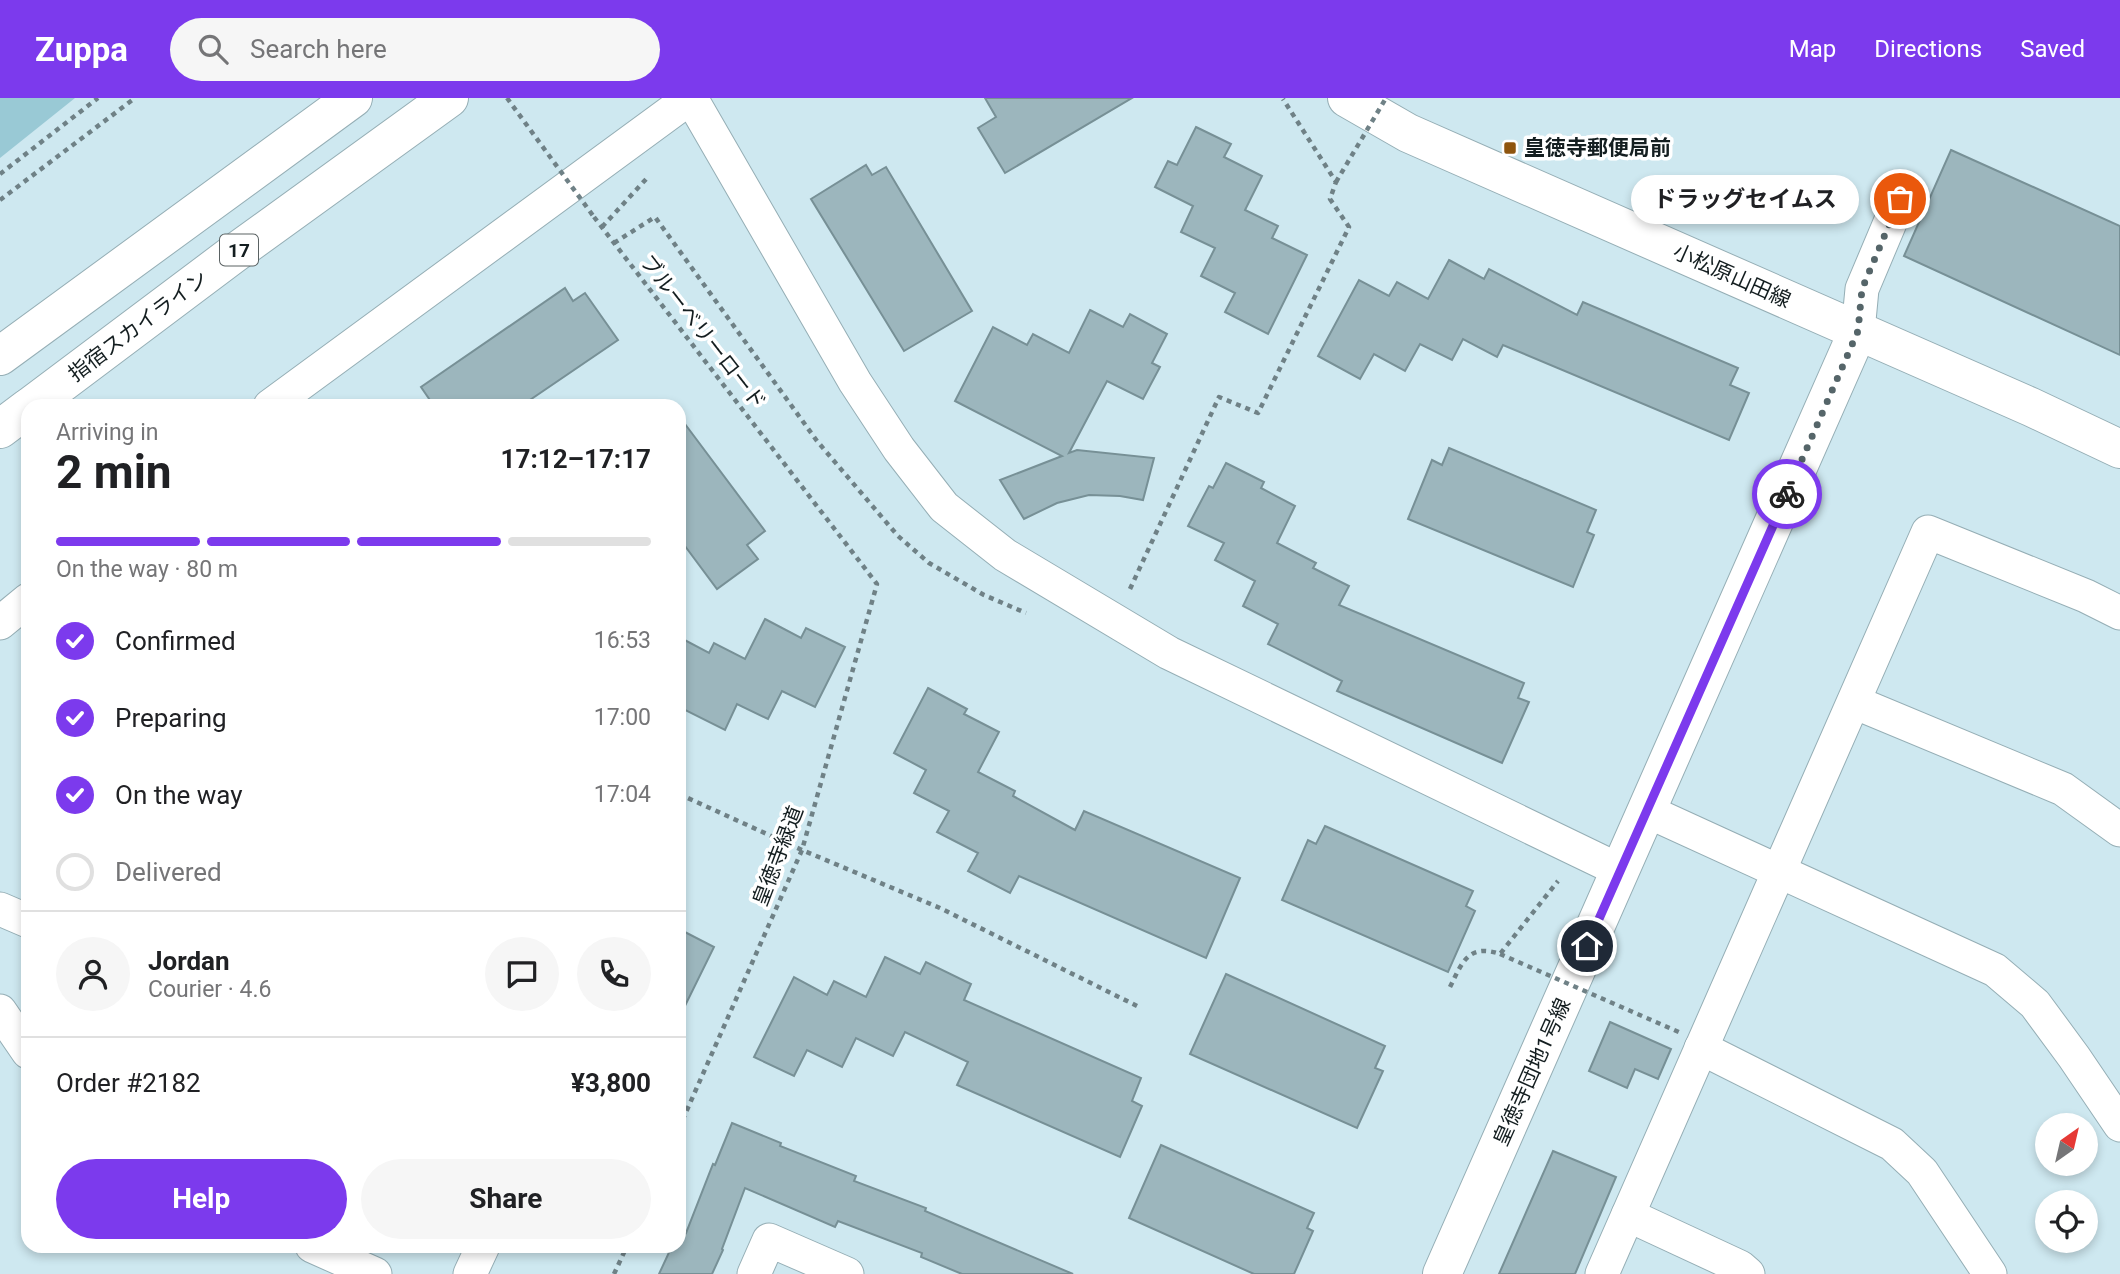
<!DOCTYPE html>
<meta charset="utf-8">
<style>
body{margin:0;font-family:Roboto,"Noto Sans JP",sans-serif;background:#f6f6f6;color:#202124;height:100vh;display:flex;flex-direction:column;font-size:26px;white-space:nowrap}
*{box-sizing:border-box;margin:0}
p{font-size:23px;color:#757577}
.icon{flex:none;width:38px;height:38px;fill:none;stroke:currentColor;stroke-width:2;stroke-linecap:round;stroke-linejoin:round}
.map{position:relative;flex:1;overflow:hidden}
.panel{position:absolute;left:21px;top:301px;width:665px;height:854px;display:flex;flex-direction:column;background:#fff;border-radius:21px;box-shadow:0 4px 10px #0003}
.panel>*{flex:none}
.needle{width:46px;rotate:34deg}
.controls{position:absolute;left:2035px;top:1015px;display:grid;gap:14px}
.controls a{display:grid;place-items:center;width:63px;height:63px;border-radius:50%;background:#fff;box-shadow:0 4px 10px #0003;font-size:35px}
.pin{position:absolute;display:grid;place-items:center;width:60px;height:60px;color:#fff;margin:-30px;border:4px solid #fff;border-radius:50%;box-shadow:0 2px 7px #0007}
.courier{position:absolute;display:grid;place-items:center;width:70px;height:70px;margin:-35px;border:5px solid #7c3aed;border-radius:50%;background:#fff;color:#222;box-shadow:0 2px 9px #0007}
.bubble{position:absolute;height:49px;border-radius:24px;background:#fff;box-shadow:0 4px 10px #0003;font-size:23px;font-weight:700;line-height:49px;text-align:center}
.overview em{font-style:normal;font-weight:700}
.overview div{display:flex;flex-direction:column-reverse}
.overview{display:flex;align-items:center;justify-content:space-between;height:119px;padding:0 35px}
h1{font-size:46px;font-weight:700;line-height:52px}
.bar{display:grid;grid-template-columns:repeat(4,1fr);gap:10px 7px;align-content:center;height:84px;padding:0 35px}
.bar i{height:9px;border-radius:5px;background:#e0e0e0}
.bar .current{background:#7c3aed}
.bar p{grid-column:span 4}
.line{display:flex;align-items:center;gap:18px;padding:0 35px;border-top:2px solid #e0e0e0}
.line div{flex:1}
.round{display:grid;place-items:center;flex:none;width:74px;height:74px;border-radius:37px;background:#f6f6f6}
ol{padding:0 35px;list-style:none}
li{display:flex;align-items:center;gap:21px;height:77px}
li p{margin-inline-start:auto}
li .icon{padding:7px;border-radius:50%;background:#7c3aed;color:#fff;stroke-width:4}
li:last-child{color:#757577}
li i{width:38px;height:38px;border:4px solid #e0e0e0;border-radius:50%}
.primary-button{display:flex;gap:14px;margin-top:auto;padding:14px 35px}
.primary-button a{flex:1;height:80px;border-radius:42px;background:#7c3aed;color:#fff;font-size:28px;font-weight:700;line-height:80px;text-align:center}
.primary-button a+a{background:#f6f6f6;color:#202124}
header{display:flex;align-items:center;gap:42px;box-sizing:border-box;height:98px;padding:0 35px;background:#7c3aed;color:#fff}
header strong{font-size:33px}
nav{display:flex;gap:38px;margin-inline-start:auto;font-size:24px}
.search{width:490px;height:63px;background:#f6f6f6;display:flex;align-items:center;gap:18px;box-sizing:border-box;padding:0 24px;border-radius:38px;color:#757577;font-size:26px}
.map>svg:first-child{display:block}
</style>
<header>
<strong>Zuppa</strong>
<div class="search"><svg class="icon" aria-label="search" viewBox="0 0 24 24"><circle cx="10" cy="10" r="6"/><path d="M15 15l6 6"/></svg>Search here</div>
<nav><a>Map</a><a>Directions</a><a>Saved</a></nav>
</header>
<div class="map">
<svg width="2120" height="1176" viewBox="0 0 2120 1176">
<rect width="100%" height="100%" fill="#cee8f0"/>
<polygon fill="#99c9d5" points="0,0 75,0 0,60"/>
<g fill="#9cb6bd" stroke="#779096" stroke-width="2">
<polygon points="985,0 1132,0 1005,75 978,30 996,19"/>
<polygon points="1196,29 1231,46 1224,59 1262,78 1245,112 1278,128 1272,140 1307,157 1268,236 1225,214 1235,195 1201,178 1215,150 1181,134 1193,108 1155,89 1168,63 1177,67"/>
<polygon points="1951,52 2120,128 2120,257 1904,158"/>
<polygon points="866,67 872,77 886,69 972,213 904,253 811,101"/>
<polygon points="1449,162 1484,181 1489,171 1577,217 1583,204 1738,270 1730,287 1749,295 1729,342 1503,247 1497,259 1463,241 1452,262 1420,246 1405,273 1374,256 1360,281 1318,258 1359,182 1389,198 1397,184 1428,201"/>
<polygon points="565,190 573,203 585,195 618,242 521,308 434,308 421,289"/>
<polygon points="1090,212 1123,229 1130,216 1167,236 1152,265 1160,269 1143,301 1107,283 1069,355 1077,352 1154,360 1143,402 1120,398 1089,397 1057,405 1024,421 1000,382 1062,358 955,303 993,229 1027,247 1033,236 1069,255"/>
<polygon points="679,318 765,433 747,447 758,461 717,491 679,440"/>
<polygon points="1449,350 1596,412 1587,434 1594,437 1573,489 1408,421 1432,362 1442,367"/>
<polygon points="1226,365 1264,384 1261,390 1295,408 1277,445 1316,465 1313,470 1349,488 1339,507 1524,585 1518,600 1529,604 1502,665 1337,593 1342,583 1268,546 1278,526 1243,508 1255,483 1215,462 1224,445 1188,428 1209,388 1213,390"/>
<polygon points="765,521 801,540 806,530 845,549 815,609 782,593 768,621 737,606 725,632 679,609 679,539 709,555 714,545 745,561"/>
<polygon points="928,590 967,611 964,616 999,634 978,674 1015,693 1013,698 1075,732 1084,713 1240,780 1206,860 1019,778 1010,795 968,773 978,755 937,734 949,713 914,695 926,672 894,655"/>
<polygon points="1325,728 1473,793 1466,808 1475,813 1448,874 1282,802 1308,742 1316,746"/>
<polygon points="679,831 714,849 679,920"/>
<polygon points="885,859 920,876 926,864 971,886 964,902 1141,980 1132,1003 1142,1008 1120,1059 957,987 968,964 905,934 893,958 856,940 842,969 807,952 794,978 754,959 794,879 827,897 834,883 866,899"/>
<polygon points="1226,876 1385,948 1375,970 1383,973 1357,1030 1190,956"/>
<polygon points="1610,924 1671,951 1658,981 1635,971 1627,990 1589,973"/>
<polygon points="732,1025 781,1045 780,1048 856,1078 854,1083 926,1110 925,1113 1073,1176 962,1176 921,1159 922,1155 838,1123 835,1129 745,1090 722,1151 723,1152 712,1176 659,1176 672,1148 679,1148 680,1132 686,1135 713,1066 715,1067"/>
<polygon points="1161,1047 1314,1115 1307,1130 1313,1133 1294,1176 1254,1176 1129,1120"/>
<polygon points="1553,1053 1616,1079 1575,1176 1499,1176"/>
</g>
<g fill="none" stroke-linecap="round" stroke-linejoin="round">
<g stroke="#95aeb5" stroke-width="35">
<g id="street">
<polyline points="691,0 855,284 899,351 944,409 1005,457 1169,555 1621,773"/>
<polyline points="1858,233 1862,191 1900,101"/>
<polyline points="270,308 690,0"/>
<polyline points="0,525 28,502"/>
<polyline points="1854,604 2063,691 2120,732"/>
<polyline points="1647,713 1995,872 2035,906 2074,959 2120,1027"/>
<polyline points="0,811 28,823"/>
<polyline points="0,913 28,954"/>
<polyline points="1701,950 1892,1046 1922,1074 1990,1176"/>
<polyline points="1628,1117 1740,1169 1748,1176"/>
<polyline points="312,1148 375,1176"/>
<polyline points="470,1176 483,1148"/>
<polyline points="754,1176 769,1142 847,1176"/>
<polyline points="1602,1176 1928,434 2086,498 2120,515"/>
</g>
</g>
<g stroke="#95aeb5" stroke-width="40">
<g id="secondary">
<polyline points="1347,0 1408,35 2031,309 2120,351"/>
<polyline points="1442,1176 1858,233"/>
</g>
</g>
<g stroke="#95aeb5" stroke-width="40">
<g id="primary">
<polyline points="0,258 353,0"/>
<polyline points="31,308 232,157 449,0"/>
<polyline points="0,331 28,310"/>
</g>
</g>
<g stroke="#6f8186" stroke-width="4.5" stroke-dasharray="5 5" stroke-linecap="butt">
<polyline points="0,76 98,0"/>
<polyline points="0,102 135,0"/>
<polyline points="594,119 877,486 802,752 679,1030"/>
<polyline points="602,129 648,79"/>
<polyline points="614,145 655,119 817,343 898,438 929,465 984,497 1026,515"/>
<polyline points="1130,491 1219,299 1258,315 1349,129 1330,101 1336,84 1283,1"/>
<polyline points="679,696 802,752 940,810 1137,908"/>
<path d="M1450 889C1462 865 1468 845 1500 856L1558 783"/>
<polyline points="614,1176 627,1148"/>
</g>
<use href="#street" stroke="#fff" stroke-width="33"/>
<use href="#secondary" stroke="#fff" stroke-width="38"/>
<use href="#primary" stroke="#fff" stroke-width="38"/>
<g stroke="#6f8186" stroke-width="4.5" stroke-dasharray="5 5" stroke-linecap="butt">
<polyline points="507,0 594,119"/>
<polyline points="1336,84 1386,0"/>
<polyline points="1500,856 1681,935"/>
</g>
</g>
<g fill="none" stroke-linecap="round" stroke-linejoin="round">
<polyline stroke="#556569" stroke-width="7" stroke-dasharray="0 12.6" points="1787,396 1858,233 1862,191 1900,101"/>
<polyline stroke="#7c3aed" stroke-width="9" points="1587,848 1787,396"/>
</g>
<rect fill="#8e550f" stroke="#fff" stroke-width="2.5" x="1503" y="43" width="14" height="14" rx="3.5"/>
<g text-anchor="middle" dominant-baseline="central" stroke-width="7" stroke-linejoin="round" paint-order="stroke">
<rect fill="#fff" stroke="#5a6263" stroke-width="2" x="220" y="136.5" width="38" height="31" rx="5"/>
<g font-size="19" font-weight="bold" fill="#141e20">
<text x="239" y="152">17</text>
</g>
<g font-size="21" font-weight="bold" fill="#141e20" stroke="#fff" text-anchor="start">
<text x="1524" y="50">皇徳寺郵便局前</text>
</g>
<g font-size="21" fill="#141e20" stroke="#fff">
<text transform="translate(1732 178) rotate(24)">小松原山田線</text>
<text transform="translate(138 228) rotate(-37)">指宿スカイライン</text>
<text transform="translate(703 234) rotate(52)">ブルーベリーロード</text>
<text transform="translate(778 758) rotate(-69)">皇徳寺緑道</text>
<text transform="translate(1532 974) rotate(-66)">皇徳寺団地1号線</text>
</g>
</g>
</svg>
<div class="controls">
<a><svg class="needle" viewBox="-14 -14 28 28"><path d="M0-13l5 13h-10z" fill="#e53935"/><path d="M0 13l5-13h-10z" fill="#757577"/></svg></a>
<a><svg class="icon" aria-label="locate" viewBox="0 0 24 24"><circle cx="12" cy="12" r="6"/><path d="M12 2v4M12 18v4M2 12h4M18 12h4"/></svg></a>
</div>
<div class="pin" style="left:1900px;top:101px;background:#ea580c"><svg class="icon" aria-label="bag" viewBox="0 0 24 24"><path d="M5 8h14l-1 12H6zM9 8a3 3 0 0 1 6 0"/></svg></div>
<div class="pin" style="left:1587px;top:848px;background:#1f2937"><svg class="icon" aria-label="home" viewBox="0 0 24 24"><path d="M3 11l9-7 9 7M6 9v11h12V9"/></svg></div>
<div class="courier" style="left:1787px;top:396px"><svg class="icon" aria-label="bike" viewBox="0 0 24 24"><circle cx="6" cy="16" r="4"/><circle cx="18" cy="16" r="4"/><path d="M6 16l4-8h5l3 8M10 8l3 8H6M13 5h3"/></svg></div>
<div class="bubble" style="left:1631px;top:77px;width:228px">ドラッグセイムス</div>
<section class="panel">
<div class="overview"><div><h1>2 min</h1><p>Arriving in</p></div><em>17:12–17:17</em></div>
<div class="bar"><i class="current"></i><i class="current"></i><i class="current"></i><i></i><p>On the way · 80 m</p></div>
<ol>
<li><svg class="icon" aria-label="check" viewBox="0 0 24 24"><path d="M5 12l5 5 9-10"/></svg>Confirmed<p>16:53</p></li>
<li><svg class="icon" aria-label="check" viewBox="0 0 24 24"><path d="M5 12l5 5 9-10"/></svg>Preparing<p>17:00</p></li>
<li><svg class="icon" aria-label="check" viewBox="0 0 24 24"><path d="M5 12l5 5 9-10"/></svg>On the way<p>17:04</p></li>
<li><i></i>Delivered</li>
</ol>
<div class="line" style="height:126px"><a class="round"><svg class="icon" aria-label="person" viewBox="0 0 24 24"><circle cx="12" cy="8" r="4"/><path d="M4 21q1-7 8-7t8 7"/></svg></a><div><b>Jordan</b><p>Courier · 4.6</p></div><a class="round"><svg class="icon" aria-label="chat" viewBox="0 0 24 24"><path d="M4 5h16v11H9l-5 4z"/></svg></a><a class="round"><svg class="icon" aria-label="phone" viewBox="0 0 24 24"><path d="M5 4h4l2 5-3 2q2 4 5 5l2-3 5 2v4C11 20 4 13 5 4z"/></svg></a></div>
<div class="line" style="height:91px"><div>Order #2182</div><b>¥3,800</b></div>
<div class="primary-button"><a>Help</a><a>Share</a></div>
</section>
</div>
